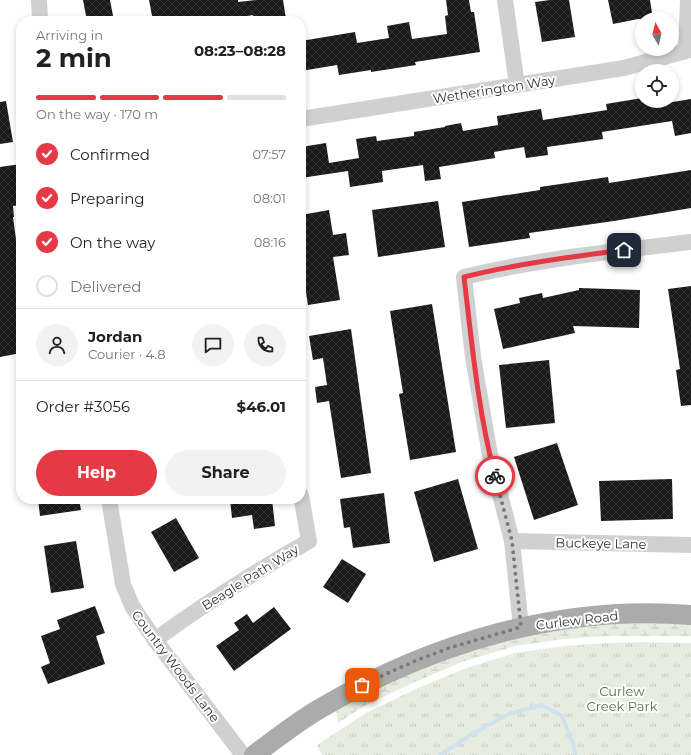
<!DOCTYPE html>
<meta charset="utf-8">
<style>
body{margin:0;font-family:Montserrat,sans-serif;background:#f2f2f2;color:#202124;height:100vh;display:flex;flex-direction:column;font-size:15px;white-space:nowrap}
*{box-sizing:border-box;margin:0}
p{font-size:13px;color:#757577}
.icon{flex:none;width:22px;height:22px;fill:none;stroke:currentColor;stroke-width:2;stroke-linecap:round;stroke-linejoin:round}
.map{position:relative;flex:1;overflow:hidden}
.details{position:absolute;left:16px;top:16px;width:290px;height:488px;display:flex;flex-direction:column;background:#fff;border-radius:16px;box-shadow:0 2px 6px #0003}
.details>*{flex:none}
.needle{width:26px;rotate:352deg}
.controls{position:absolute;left:635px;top:12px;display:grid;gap:8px}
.controls a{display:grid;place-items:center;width:44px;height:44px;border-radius:50%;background:#fff;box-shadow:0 2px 6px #0003;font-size:20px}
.pin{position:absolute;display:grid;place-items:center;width:34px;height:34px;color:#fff;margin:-17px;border-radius:8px;box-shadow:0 2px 6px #0006}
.courier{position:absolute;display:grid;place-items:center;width:40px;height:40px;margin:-20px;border:3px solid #e63946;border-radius:50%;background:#fff;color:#222;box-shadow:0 1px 5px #0007}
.summary em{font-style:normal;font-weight:700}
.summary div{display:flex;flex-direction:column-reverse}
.summary{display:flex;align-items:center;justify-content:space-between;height:68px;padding:0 20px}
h1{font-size:26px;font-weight:700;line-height:30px}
.bar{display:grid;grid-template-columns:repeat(4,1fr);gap:6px 4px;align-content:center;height:48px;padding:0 20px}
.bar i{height:5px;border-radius:3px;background:#e0e0e0}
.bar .selected{background:#e63946}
.bar p{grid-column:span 4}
.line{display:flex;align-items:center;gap:10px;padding:0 20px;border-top:1px solid #e0e0e0}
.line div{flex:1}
.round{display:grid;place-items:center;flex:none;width:42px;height:42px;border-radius:21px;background:#f2f2f2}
ol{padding:0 20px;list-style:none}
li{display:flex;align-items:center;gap:12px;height:44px}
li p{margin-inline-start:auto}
li .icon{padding:4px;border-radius:50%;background:#e63946;color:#fff;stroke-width:4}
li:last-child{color:#757577}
li i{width:22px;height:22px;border:2px solid #e0e0e0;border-radius:50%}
.cta{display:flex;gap:8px;margin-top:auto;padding:8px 20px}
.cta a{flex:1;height:46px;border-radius:24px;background:#e63946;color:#fff;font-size:16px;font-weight:700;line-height:46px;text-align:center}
.cta a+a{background:#f2f2f2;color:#202124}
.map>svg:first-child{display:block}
</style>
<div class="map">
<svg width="691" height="755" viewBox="0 0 691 755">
<defs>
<pattern id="grass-tufts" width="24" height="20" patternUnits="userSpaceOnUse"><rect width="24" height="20" fill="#e6ecdf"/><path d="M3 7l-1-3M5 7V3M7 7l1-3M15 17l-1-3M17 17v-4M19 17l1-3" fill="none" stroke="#c6cbc0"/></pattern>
<pattern id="wetland-marsh" width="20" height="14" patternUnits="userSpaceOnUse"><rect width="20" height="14" fill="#e6ecdf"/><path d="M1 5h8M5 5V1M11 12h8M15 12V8" fill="none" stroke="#c6cbc0"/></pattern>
<pattern id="building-cross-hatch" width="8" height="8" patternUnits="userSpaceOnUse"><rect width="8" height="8" fill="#1a1a1a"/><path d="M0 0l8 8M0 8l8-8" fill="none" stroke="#333"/></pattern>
</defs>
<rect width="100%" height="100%" fill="#fff"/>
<polygon fill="url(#grass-tufts)" points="643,642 691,643 691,755 322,755 317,745 366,713 418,688 464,669 515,653 564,646 606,643"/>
<polygon fill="url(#wetland-marsh)" points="643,622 691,623 691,636 605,636 563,639 515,646 462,662 415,682 364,706 338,723 336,709 420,667 522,635 602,623"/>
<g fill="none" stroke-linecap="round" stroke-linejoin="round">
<polyline stroke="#cfe2ee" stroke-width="4" points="440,755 472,734 509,714 542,705 562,716 574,746 575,755"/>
</g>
<g fill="url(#building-cross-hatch)">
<polygon points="83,0 110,0 114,21 87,21"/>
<polygon points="149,0 238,0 238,2 256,0 283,0 286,19 272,21 254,21 253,15 220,21 153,21"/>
<polygon points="446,0 469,0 471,12 474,12 480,52 415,62 416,65 371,72 371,70 339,75 337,65 301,71 301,41 355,32 357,43 389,38 387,26 409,22 412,39 447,34 445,16 448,15"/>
<polygon points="550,0 569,0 575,37 542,42 535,2"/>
<polygon points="608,0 650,0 653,19 638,19 613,24"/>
<polygon points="642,98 642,101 654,101 654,105 691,99 691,133 675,136 672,121 602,132 603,139 547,147 548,155 526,158 524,147 494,152 495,158 439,167 441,179 425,181 423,165 382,171 383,182 350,187 348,171 301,178 301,147 326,143 329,163 359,158 356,139 376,136 377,141 414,136 414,132 445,127 445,126 461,123 463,131 498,125 497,116 541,109 543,120 607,110 606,104"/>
<polygon points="6,101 13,142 0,144 0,102"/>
<polygon points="21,164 21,205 13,206 14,217 13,217 17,247 21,246 21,298 18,298 21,316 21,353 0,357 0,167"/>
<polygon points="691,170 691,208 614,221 529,233 530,238 469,247 462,202 540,190 540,187 608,177 609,183"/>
<polygon points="438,201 445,247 378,257 372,210"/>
<polygon points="329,210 333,235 346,233 349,255 333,257 340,300 308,305 301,260 301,215"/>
<polygon points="691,286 691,405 681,406 676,370 680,369 668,289"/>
<polygon points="579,288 640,290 639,328 573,326 575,333 503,349 494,309 520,303 519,298 542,293 543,298 579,290"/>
<polygon points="432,304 456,452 410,460 399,394 403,393 390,311"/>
<polygon points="351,329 371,473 341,478 329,401 317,403 315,387 327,385 323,358 313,360 309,336"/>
<polygon points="549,360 555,423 506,428 499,365"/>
<polygon points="557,443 578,505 534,520 514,457"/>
<polygon points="458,479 478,549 434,562 414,492"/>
<polygon points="672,479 673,519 601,521 599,481"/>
<polygon points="384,493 390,543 353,548 350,527 344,528 340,499"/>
<polygon points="38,499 79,499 81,510 40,516"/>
<polygon points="230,499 272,499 275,526 254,529 252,515 232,518"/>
<polygon points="176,518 199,558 174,572 151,532"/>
<polygon points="76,541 84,588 51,593 44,546"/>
<polygon points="342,559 366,574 348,603 323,587"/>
<polygon points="95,606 105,633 96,636 105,664 48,684 41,667 50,663 41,636 60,629 57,620"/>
<polygon points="274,607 291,629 234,671 216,646 239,630 234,623 247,614 253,623"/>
</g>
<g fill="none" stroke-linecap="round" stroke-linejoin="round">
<g stroke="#d0d0d0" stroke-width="16">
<polyline points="39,0 40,21"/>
<polyline points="505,0 517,85"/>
<polyline points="301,119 624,68 686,51 688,0"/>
<polyline points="109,499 123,584 132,606 155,640 243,755"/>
<polyline points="512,541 691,545"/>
<path d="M521 627 512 541 490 455 473 357 464 277C538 259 615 251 691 242"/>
<path d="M155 640C204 604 255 572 309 541L301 495"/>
</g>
<path stroke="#ababab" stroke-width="20" d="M254 755C276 739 298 721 321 708 432 643 561 604 691 615"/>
</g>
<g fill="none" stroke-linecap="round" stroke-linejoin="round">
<polyline stroke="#7a7a7a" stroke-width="4" stroke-dasharray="0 7.2" points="362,685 417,660 449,648 521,627 512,541 495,476"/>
<path stroke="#e63946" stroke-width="5" d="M495 476C478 411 472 344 464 277 516 264 570 257 624 250"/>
</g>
<g text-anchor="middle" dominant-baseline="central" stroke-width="4" stroke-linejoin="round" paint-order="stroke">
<g font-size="13" fill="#333" stroke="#fff">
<text transform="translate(494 89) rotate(-9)">Wetherington Way</text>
<text transform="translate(601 543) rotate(1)">Buckeye Lane</text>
<text transform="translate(250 577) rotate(-32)">Beagle Path Way</text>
<text transform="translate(577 620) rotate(-7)">Curlew Road</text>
<text transform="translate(176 666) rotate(53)">Country Woods Lane</text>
</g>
<g font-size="13" fill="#56703f" stroke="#fff">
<text x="622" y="691">Curlew<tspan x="622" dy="15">Creek Park</tspan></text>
</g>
</g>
</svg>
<div class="controls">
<a><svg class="needle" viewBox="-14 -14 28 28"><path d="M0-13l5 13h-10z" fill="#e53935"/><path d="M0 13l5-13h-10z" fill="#757577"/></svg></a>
<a><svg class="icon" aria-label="locate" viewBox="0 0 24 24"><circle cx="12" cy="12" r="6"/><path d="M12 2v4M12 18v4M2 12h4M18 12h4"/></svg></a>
</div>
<div class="pin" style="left:362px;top:685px;background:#ea580c"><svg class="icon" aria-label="bag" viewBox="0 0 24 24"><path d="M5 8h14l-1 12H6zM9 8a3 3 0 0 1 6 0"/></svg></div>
<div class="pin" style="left:624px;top:250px;background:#1f2937"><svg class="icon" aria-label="home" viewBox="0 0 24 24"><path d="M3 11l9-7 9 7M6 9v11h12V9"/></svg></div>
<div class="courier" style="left:495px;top:476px"><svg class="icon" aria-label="bike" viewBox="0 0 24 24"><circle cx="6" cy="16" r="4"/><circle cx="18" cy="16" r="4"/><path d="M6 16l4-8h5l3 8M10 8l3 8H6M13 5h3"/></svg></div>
<section class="details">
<div class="summary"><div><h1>2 min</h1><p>Arriving in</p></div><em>08:23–08:28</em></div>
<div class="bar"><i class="selected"></i><i class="selected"></i><i class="selected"></i><i></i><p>On the way · 170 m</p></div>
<ol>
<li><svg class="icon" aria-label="check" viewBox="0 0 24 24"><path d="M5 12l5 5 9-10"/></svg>Confirmed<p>07:57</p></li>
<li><svg class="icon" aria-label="check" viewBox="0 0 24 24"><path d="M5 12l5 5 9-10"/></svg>Preparing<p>08:01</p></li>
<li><svg class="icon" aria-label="check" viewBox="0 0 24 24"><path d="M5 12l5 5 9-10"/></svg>On the way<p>08:16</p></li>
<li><i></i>Delivered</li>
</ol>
<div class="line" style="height:72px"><a class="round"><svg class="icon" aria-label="person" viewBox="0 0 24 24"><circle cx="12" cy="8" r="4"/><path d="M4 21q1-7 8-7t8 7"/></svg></a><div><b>Jordan</b><p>Courier · 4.8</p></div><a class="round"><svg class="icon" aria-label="chat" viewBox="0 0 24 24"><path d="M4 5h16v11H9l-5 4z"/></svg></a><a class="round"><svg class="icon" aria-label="phone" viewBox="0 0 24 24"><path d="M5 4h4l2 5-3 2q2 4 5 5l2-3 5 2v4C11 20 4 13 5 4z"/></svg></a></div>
<div class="line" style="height:52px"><div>Order #3056</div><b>$46.01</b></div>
<div class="cta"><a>Help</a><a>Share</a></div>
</section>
</div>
